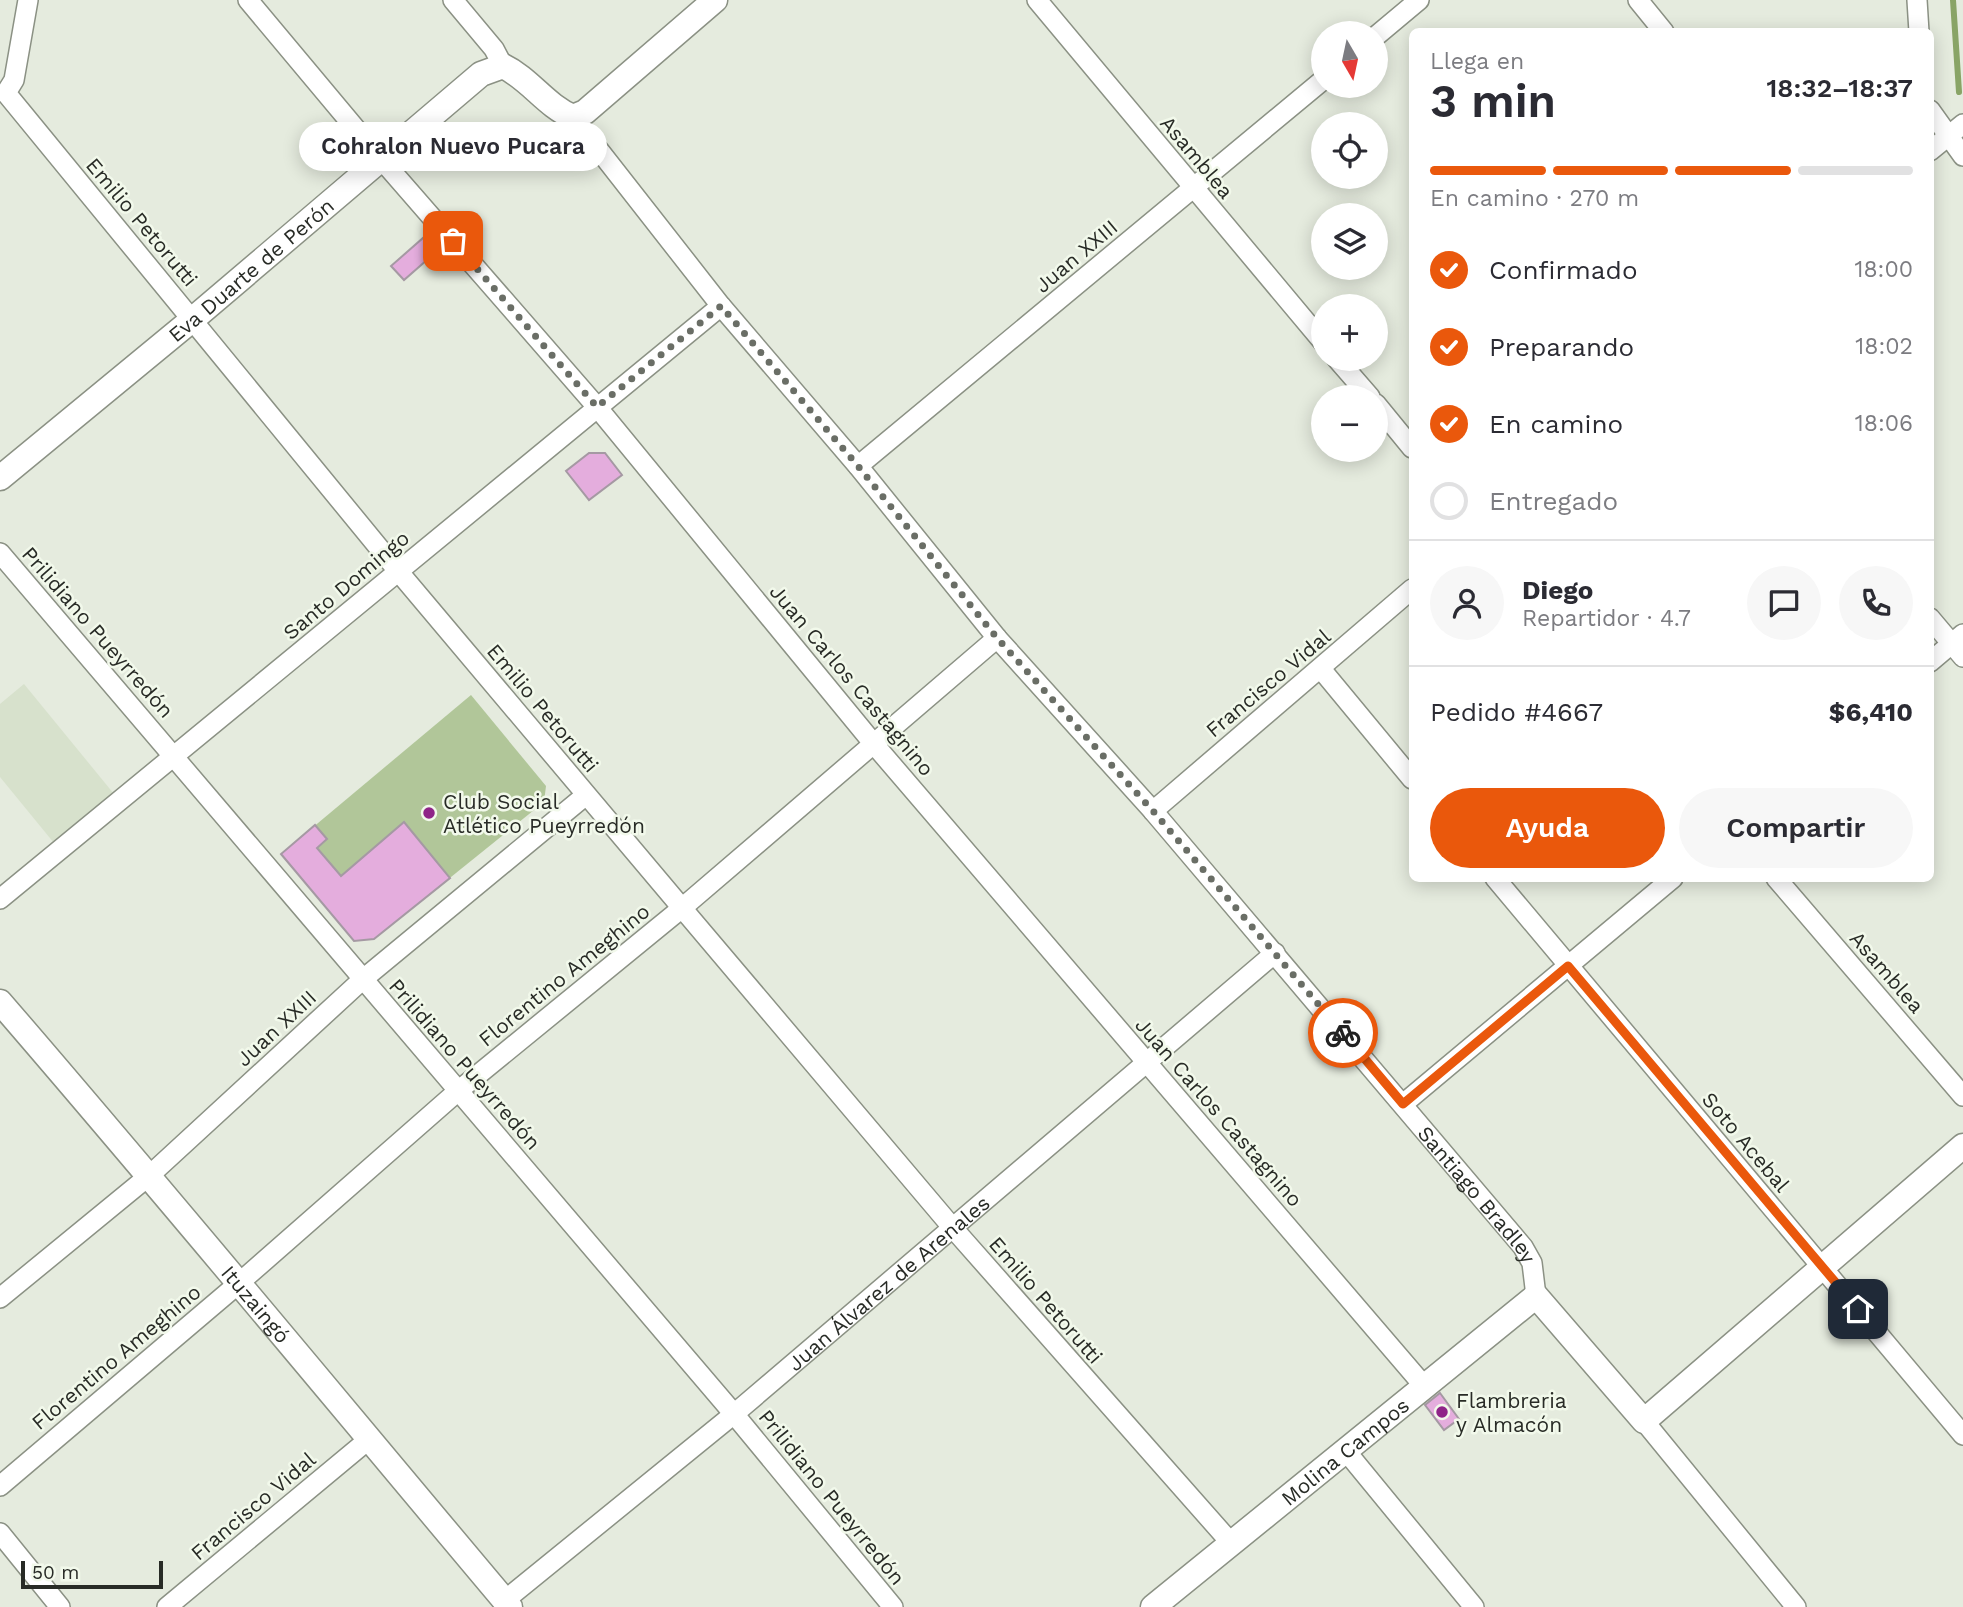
<!DOCTYPE html>
<html lang="es">
<meta charset="utf-8">
<style>
body{margin:0;font-family:"Work Sans",sans-serif;background:#f7f7f7;color:#2b2b33;height:100vh;display:flex;flex-direction:column;font-size:26px;white-space:nowrap}
*{box-sizing:border-box;margin:0}
p{font-size:23px;color:#7c7c81}
.icon{flex:none;width:38px;height:38px;fill:none;stroke:currentColor;stroke-width:2;stroke-linecap:round;stroke-linejoin:round}
.map{position:relative;flex:1;overflow:hidden}
.panel{position:absolute;left:1409px;top:28px;width:525px;height:854px;display:flex;flex-direction:column;background:#fff;border-radius:10px;box-shadow:0 4px 18px #0003}
.panel>*{flex:none}
.needle{width:46px;rotate:171deg}
.buttons{position:absolute;left:1311px;top:21px;display:grid;gap:14px}
.buttons a{display:grid;place-items:center;width:77px;height:77px;border-radius:50%;background:#fff;box-shadow:0 4px 18px #0003;font-size:35px}
.scale{position:absolute;left:21px;bottom:18px;width:142px;box-sizing:border-box;padding-left:7px;border:4px solid #282b26;border-top:0;font-size:19px;line-height:24px;white-space:nowrap;color:#282b26;-webkit-text-stroke:5px #f2f9eb;paint-order:stroke}
.pin{position:absolute;display:grid;place-items:center;width:60px;height:60px;color:#fff;margin:-30px;border-radius:14px;box-shadow:0 4px 10px #0006}
.courier{position:absolute;display:grid;place-items:center;width:70px;height:70px;margin:-35px;border:5px solid #ea580c;border-radius:50%;background:#fff;color:#222;box-shadow:0 2px 9px #0007}
.bubble{position:absolute;height:49px;border-radius:24px;background:#fff;box-shadow:0 4px 18px #0003;font-size:23px;font-weight:600;line-height:49px;text-align:center}
.head em{font-style:normal;font-weight:600}
.head div{display:flex;flex-direction:column-reverse}
.head{display:flex;align-items:center;justify-content:space-between;height:119px;padding:0 21px}
h1{font-size:46px;font-weight:600;line-height:52px}
.bar{display:grid;grid-template-columns:repeat(4,1fr);gap:10px 7px;align-content:center;height:84px;padding:0 21px}
.bar i{height:9px;border-radius:5px;background:#e1e1e2}
.bar .selected{background:#ea580c}
.bar p{grid-column:span 4}
.line{display:flex;align-items:center;gap:18px;padding:0 21px;border-top:2px solid #e1e1e2}
.line div{flex:1}
.round{display:grid;place-items:center;flex:none;width:74px;height:74px;border-radius:37px;background:#f7f7f7}
ol{padding:0 21px;list-style:none}
li{display:flex;align-items:center;gap:21px;height:77px}
li p{margin-inline-start:auto}
li .icon{padding:7px;border-radius:50%;background:#ea580c;color:#fff;stroke-width:4}
li:last-child{color:#7c7c81}
li i{width:38px;height:38px;border:4px solid #e1e1e2;border-radius:50%}
.cta{display:flex;gap:14px;margin-top:auto;padding:14px 21px}
.cta a{flex:1;height:80px;border-radius:42px;background:#ea580c;color:#fff;font-size:28px;font-weight:600;line-height:80px;text-align:center}
.cta a+a{background:#f7f7f7;color:#2b2b33}
.map>svg:first-child{display:block}
</style>
<div class="map">
<svg width="1963" height="1607" viewBox="0 0 1963 1607">
<rect width="100%" height="100%" fill="#e5ebde"/>
<polygon fill="#d7e1cc" points="24,684 114,794 54,843 0,777 0,704"/>
<polygon fill="#b1c699" points="471,695 546,786 544,802 374,939 354,941 281,854"/>
<g fill="none" stroke-linecap="round" stroke-linejoin="round">
<polyline stroke="#89a466" stroke-width="6" points="1953,0 1959,92"/>
</g>
<g fill="#e4addd" stroke="#a599a3" stroke-width="2">
<polygon points="423,238 436,252 404,280 391,266"/>
<polygon points="589,453 605,453 622,475 589,500 566,471"/>
<polygon points="404,822 450,878 374,939 354,941 281,854 315,825 327,839 317,848 341,876"/>
<polygon points="1440,1393 1459,1419 1444,1430 1425,1405"/>
</g>
<g fill="none" stroke-linecap="round" stroke-linejoin="round">
<g stroke="#8b9184" stroke-width="22">
<g id="minor">
<polyline points="28,0 14,80 6,93 398,571 682,908 952,1227 1231,1543"/>
<polyline points="248,0 381,159 597,407 873,743 1424,1386"/>
<polyline points="453,0 494,49 503,66"/>
<polyline points="1037,0 1323,342"/>
<polyline points="1638,0 1664,32"/>
<polyline points="1917,0 1919,32"/>
<polyline points="1376,36 1419,0"/>
<polyline points="1930,110 1963,156"/>
<path id="s1" d="M573 117 721 306 858 466 997 638 1153 811 1523 1247 1532 1263 1536 1296"/>
<polyline points="1930,151 1963,124"/>
<polyline points="1337,359 1370,397"/>
<polyline points="1376,404 1412,448"/>
<polyline points="858,466 1323,80"/>
<polyline points="0,553 734,1414 893,1607"/>
<polyline points="1930,618 1963,657"/>
<polyline points="1930,662 1963,634"/>
<polyline points="1321,669 1412,779"/>
<polyline points="1153,811 1412,589"/>
<polyline points="1495,878 1963,1435"/>
<polyline points="1776,878 1963,1096"/>
<polyline points="0,899 721,306"/>
<polyline points="1403,1104 1673,878"/>
<polyline points="0,1298 150,1175 362,980 586,795"/>
<polyline points="1644,1421 1796,1607"/>
<polyline points="1345,1450 1474,1607"/>
<polyline points="0,1486 238,1284 458,1091 682,908 997,638"/>
<polyline points="0,1533 60,1607"/>
<path id="s2" d="M504 1601 734 1414 1275 953"/>
<polyline points="167,1607 368,1440"/>
</g>
</g>
<g stroke="#8b9184" stroke-width="27">
<g id="tertiary">
<path id="s3" d="M0 478 193 319 481 74 503 66C530 79 546 106 573 117L585 112 715 0"/>
<path id="s4" d="M0 1002C172 1201 340 1405 510 1607"/>
<path id="s5" d="M1153 1607 1536 1296 1644 1421 1963 1146"/>
</g>
</g>
<use href="#minor" stroke="#fff" stroke-width="19"/>
<use href="#tertiary" stroke="#fff" stroke-width="24"/>
</g>
<g fill="none" stroke-linecap="round" stroke-linejoin="round">
<polyline stroke="#6a6e66" stroke-width="7" stroke-dasharray="0 12.6" points="453,241 597,407 721,306 858,466 997,638 1153,811 1343,1033"/>
<polyline stroke="#ea580c" stroke-width="9" points="1343,1033 1403,1104 1568,966 1858,1309"/>
</g>
<g fill="#8f2488" stroke="#f2f9eb" stroke-width="2.5">
<circle cx="429" cy="813" r="7"/>
<circle cx="1442" cy="1412" r="7"/>
</g>
<g text-anchor="middle" dominant-baseline="central" stroke-width="5" stroke-linejoin="round" paint-order="stroke">
<g font-size="21" fill="#282b26" stroke="#f2f9eb">
<text transform="translate(1197 157) rotate(50)">Asamblea</text>
<text transform="translate(142 222) rotate(50)">Emilio Petorutti</text>
<text transform="translate(1076 256) rotate(-40)">Juan XXIII</text>
<text stroke="none"><textPath href="#s3" startOffset="326">Eva Duarte de Perón</textPath></text>
<text transform="translate(346 585) rotate(-40)">Santo Domingo</text>
<text transform="translate(98 632) rotate(49)">Prilidiano Pueyrredón</text>
<text transform="translate(852 680) rotate(50)">Juan Carlos Castagnino</text>
<text transform="translate(1268 683) rotate(-40)">Francisco Vidal</text>
<text transform="translate(543 708) rotate(50)">Emilio Petorutti</text>
<text transform="translate(1887 972) rotate(49)">Asamblea</text>
<text transform="translate(564 975) rotate(-39)">Florentino Ameghino</text>
<text transform="translate(276 1028) rotate(-43)">Juan XXIII</text>
<text transform="translate(465 1064) rotate(49)">Prilidiano Pueyrredón</text>
<text transform="translate(1219 1112) rotate(49)">Juan Carlos Castagnino</text>
<text transform="translate(1746 1142) rotate(50)">Soto Acebal</text>
<text stroke="none"><textPath href="#s1" startOffset="1407">Santiago Bradley</textPath></text>
<text stroke="none"><textPath href="#s2" startOffset="499">Juan Álvarez de Arenales</textPath></text>
<text transform="translate(1046 1300) rotate(49)">Emilio Petorutti</text>
<text stroke="none"><textPath href="#s4" startOffset="396">Ituzaingó</textPath></text>
<text transform="translate(116 1357) rotate(-40)">Florentino Ameghino</text>
<text stroke="none"><textPath href="#s5" startOffset="247">Molina Campos</textPath></text>
<text transform="translate(832 1497) rotate(51)">Prilidiano Pueyrredón</text>
<text transform="translate(253 1506) rotate(-40)">Francisco Vidal</text>
</g>
<g font-size="21" fill="#282b26" stroke="#f2f9eb" text-anchor="start">
<text x="443" y="801">Club Social<tspan x="443" dy="24">Atlético Pueyrredón</tspan></text>
<text x="1456" y="1400">Flambreria<tspan x="1456" dy="24">y Almacón</tspan></text>
</g>
</g>
</svg>
<div class="buttons">
<a><svg class="needle" viewBox="-14 -14 28 28"><path d="M0-13l5 13h-10z" fill="#e53935"/><path d="M0 13l5-13h-10z" fill="#7c7c81"/></svg></a>
<a><svg class="icon" aria-label="locate" viewBox="0 0 24 24"><circle cx="12" cy="12" r="6"/><path d="M12 2v4M12 18v4M2 12h4M18 12h4"/></svg></a>
<a><svg class="icon" aria-label="layers" viewBox="0 0 24 24"><path d="M12 4l9 5-9 5-9-5zM3 14l9 5 9-5"/></svg></a>
<a>+</a>
<a>−</a>
</div>
<div class="scale">50 m</div>
<div class="pin" style="left:453px;top:241px;background:#ea580c"><svg class="icon" aria-label="bag" viewBox="0 0 24 24"><path d="M5 8h14l-1 12H6zM9 8a3 3 0 0 1 6 0"/></svg></div>
<div class="pin" style="left:1858px;top:1309px;background:#1f2937"><svg class="icon" aria-label="home" viewBox="0 0 24 24"><path d="M3 11l9-7 9 7M6 9v11h12V9"/></svg></div>
<div class="courier" style="left:1343px;top:1033px"><svg class="icon" aria-label="bike" viewBox="0 0 24 24"><circle cx="6" cy="16" r="4"/><circle cx="18" cy="16" r="4"/><path d="M6 16l4-8h5l3 8M10 8l3 8H6M13 5h3"/></svg></div>
<div class="bubble" style="left:299px;top:122px;width:308px">Cohralon Nuevo Pucara</div>
<section class="panel">
<div class="head"><div><h1>3 min</h1><p>Llega en</p></div><em>18:32–18:37</em></div>
<div class="bar"><i class="selected"></i><i class="selected"></i><i class="selected"></i><i></i><p>En camino · 270 m</p></div>
<ol>
<li><svg class="icon" aria-label="check" viewBox="0 0 24 24"><path d="M5 12l5 5 9-10"/></svg>Confirmado<p>18:00</p></li>
<li><svg class="icon" aria-label="check" viewBox="0 0 24 24"><path d="M5 12l5 5 9-10"/></svg>Preparando<p>18:02</p></li>
<li><svg class="icon" aria-label="check" viewBox="0 0 24 24"><path d="M5 12l5 5 9-10"/></svg>En camino<p>18:06</p></li>
<li><i></i>Entregado</li>
</ol>
<div class="line" style="height:126px"><a class="round"><svg class="icon" aria-label="person" viewBox="0 0 24 24"><circle cx="12" cy="8" r="4"/><path d="M4 21q1-7 8-7t8 7"/></svg></a><div><b>Diego</b><p>Repartidor · 4.7</p></div><a class="round"><svg class="icon" aria-label="chat" viewBox="0 0 24 24"><path d="M4 5h16v11H9l-5 4z"/></svg></a><a class="round"><svg class="icon" aria-label="phone" viewBox="0 0 24 24"><path d="M5 4h4l2 5-3 2q2 4 5 5l2-3 5 2v4C11 20 4 13 5 4z"/></svg></a></div>
<div class="line" style="height:91px"><div>Pedido #4667</div><b>$6,410</b></div>
<div class="cta"><a>Ayuda</a><a>Compartir</a></div>
</section>
</div>
